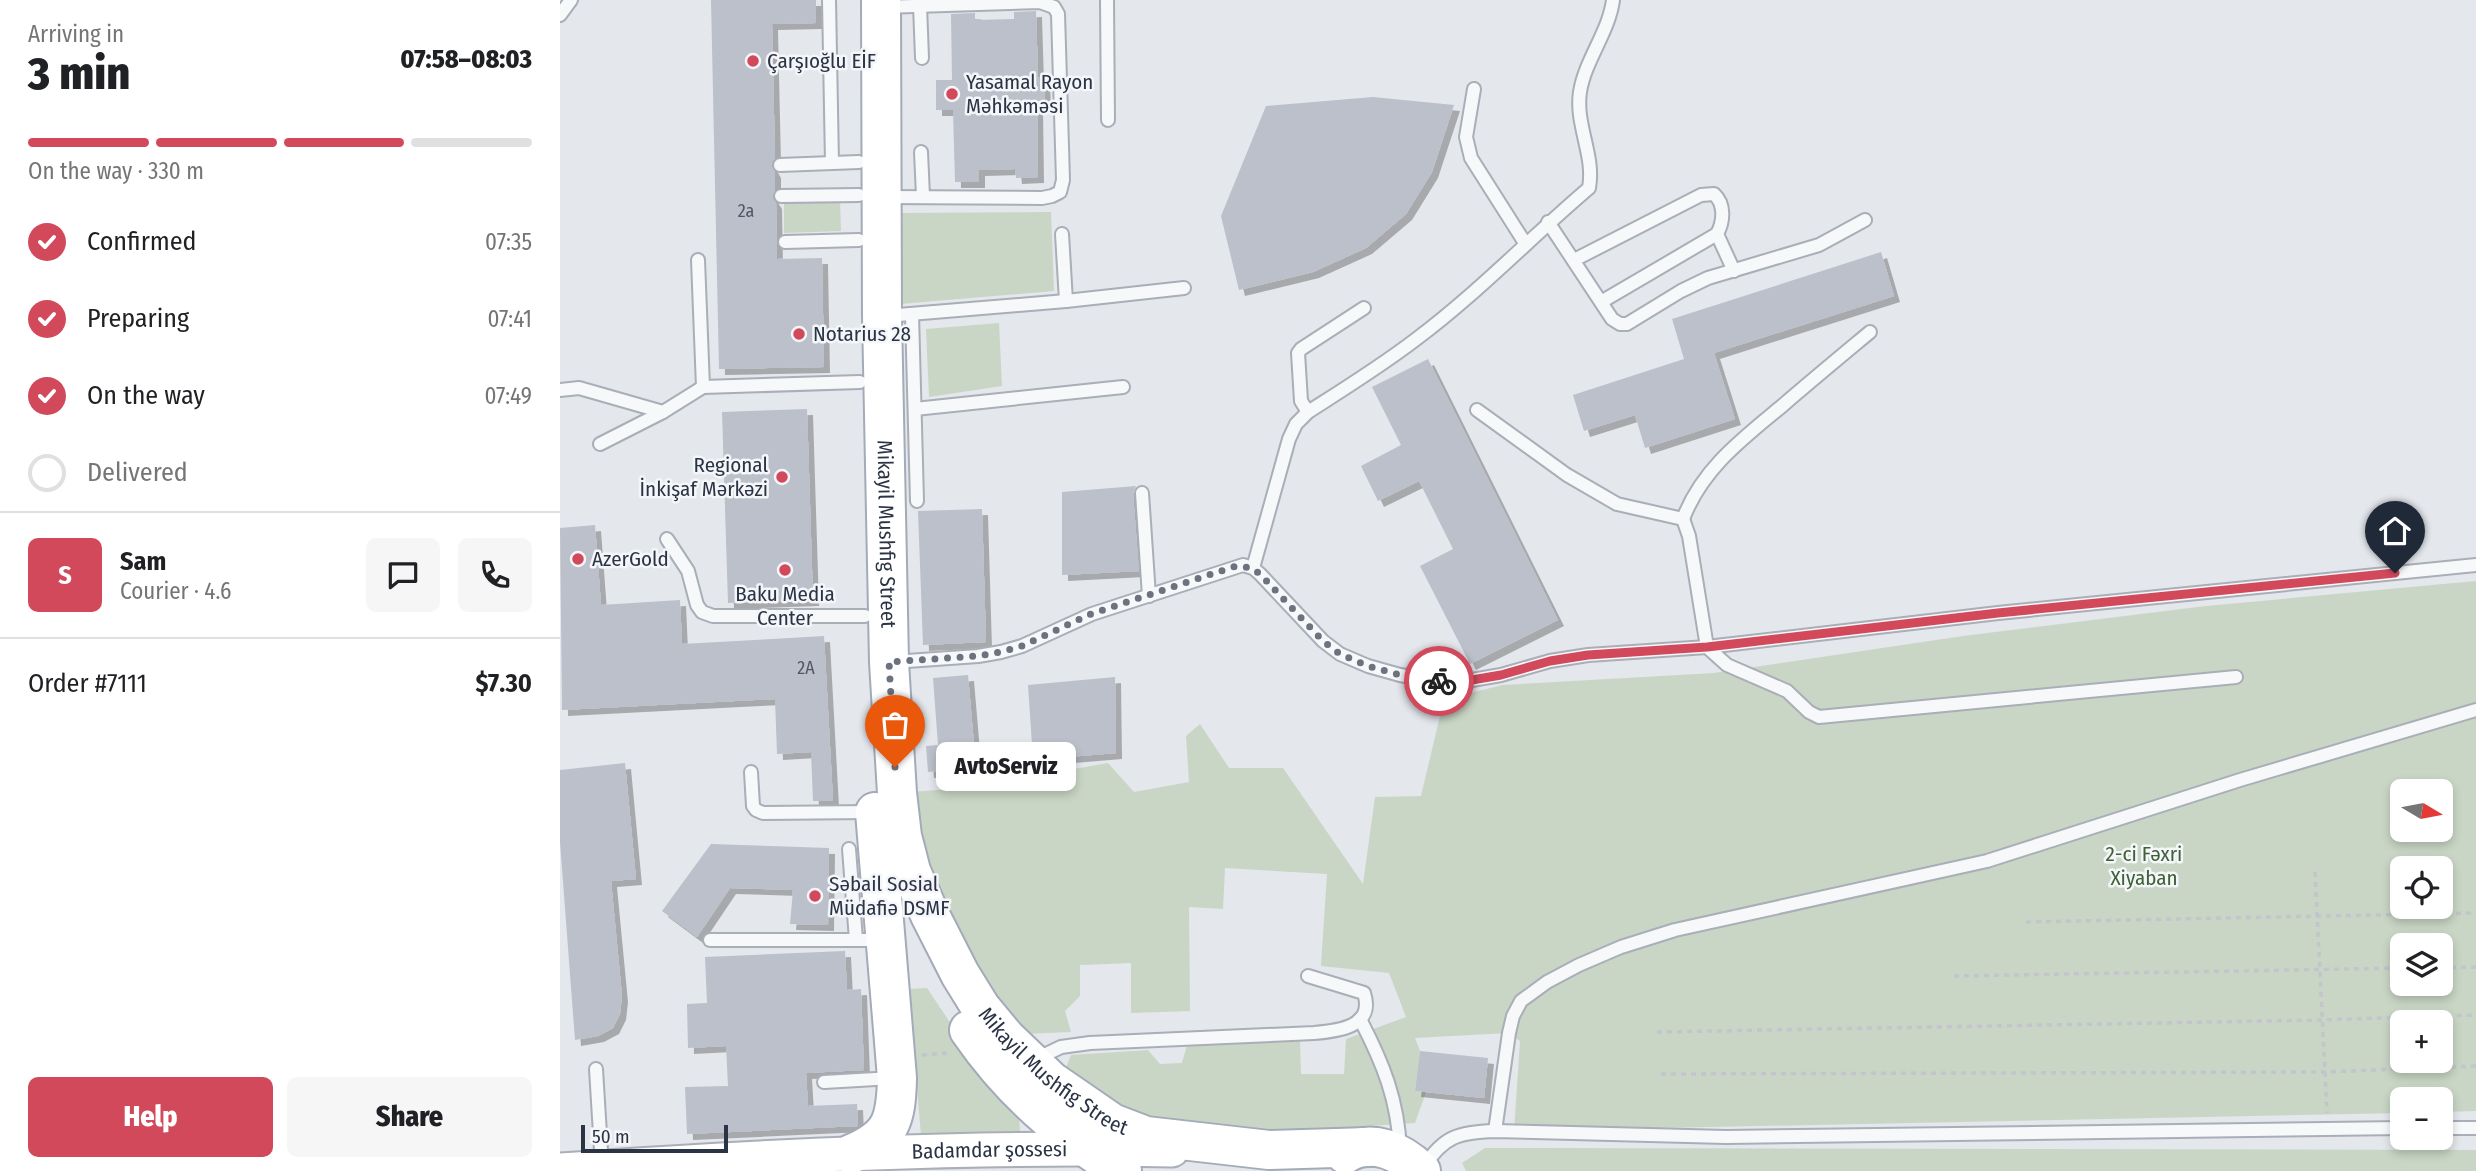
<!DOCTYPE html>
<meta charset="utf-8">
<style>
body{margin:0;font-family:"Fira Sans Condensed",sans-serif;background:#f6f6f6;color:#202124;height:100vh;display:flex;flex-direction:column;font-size:26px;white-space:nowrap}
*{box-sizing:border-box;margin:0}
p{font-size:23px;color:#757577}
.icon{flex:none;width:38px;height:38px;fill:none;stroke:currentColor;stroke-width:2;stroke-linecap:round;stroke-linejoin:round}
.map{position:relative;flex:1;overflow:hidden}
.side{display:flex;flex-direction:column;background:#fff;width:560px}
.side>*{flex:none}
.needle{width:46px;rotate:100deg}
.fabs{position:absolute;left:1830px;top:779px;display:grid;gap:14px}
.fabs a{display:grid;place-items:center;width:63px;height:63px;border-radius:10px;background:#fff;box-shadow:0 4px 10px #0003;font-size:35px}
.scale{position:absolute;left:21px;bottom:18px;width:147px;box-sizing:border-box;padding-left:7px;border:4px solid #2b3445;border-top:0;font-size:19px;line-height:24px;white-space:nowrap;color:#2b3445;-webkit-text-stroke:5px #f4f6f9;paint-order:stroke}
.pin{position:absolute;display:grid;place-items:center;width:60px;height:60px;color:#fff;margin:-72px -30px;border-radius:50% 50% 50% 0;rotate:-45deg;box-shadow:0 0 7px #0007}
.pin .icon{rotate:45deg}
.courier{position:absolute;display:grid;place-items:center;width:70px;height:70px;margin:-35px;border:5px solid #d1495b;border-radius:50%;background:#fff;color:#222;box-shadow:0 2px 9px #0007}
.bubble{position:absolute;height:49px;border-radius:10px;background:#fff;box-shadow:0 4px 10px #0003;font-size:23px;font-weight:800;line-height:49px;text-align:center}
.head em{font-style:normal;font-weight:800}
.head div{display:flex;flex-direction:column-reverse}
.head{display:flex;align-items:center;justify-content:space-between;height:119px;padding:0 28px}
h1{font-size:46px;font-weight:800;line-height:52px}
.bar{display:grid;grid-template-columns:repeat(4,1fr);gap:10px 7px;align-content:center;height:84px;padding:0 28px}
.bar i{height:9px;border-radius:5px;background:#e0e0e0}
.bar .on{background:#d1495b}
.bar p{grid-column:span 4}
.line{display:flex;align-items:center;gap:18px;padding:0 28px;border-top:2px solid #e0e0e0}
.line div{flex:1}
.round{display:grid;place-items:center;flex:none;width:74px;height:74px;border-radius:10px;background:#f6f6f6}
ol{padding:0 28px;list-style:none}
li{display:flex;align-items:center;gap:21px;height:77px}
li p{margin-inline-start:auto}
li .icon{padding:7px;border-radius:50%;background:#d1495b;color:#fff;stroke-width:4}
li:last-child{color:#757577}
li i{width:38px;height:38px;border:4px solid #e0e0e0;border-radius:50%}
.button{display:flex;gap:14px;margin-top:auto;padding:14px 28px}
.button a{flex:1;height:80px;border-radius:10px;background:#d1495b;color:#fff;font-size:28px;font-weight:800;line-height:80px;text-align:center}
.button a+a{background:#f6f6f6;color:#202124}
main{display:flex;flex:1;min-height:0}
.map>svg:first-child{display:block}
</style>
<main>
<section class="side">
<div class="head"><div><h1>3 min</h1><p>Arriving in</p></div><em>07:58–08:03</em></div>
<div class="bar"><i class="on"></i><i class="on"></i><i class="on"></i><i></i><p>On the way · 330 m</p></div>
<ol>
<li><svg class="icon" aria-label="check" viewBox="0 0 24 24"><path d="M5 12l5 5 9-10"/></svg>Confirmed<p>07:35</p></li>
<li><svg class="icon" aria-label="check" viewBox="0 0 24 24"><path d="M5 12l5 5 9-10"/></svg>Preparing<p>07:41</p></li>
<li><svg class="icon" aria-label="check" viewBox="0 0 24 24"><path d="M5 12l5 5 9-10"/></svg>On the way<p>07:49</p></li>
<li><i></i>Delivered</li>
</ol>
<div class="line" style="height:126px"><b class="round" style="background:#d1495b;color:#fff">S</b><div><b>Sam</b><p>Courier · 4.6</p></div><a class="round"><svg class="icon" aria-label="chat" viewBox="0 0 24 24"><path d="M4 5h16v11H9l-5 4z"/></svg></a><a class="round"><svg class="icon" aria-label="phone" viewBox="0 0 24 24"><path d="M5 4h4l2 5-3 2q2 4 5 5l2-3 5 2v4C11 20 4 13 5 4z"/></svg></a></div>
<div class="line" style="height:91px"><div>Order #7111</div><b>$7.30</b></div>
<div class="button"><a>Help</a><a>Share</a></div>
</section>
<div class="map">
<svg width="1916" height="1171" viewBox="0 0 1916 1171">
<defs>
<filter id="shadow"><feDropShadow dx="6" dy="6" stdDeviation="0" flood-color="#0004"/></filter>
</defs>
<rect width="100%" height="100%" fill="#e4e7ec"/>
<g fill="#c9d6c5" fill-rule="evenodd">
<polygon points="280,201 281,231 224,233 224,202"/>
<polygon points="491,212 494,291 340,304 338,213"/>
<polygon points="439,323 442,386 369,397 366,329"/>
<path d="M1916 581V1111L1881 1112V1099H1843V1113L954 1131 960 1041 948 1033 855 1038 860 1051 855 1091 866 1092 855 1123C765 1128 648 1144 564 1108 543 1099 524 1082 505 1070L511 1055 588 1050 600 1064 622 1063 627 1045 740 1041 741 1074H784L786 1039 846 1017 829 973 761 966 767 874 665 868 663 909 629 907 630 1011 571 1013V963L520 965V996L505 1011 511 1032 463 1034 444 1016 369 877 352 792 412 787 548 763 574 792 629 782 626 736 640 724 669 768H723L803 884 815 797 861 796 884 699 943 685 1154 673 1403 636 1646 606ZM1843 791H1881V830H1843ZM1843 868H1881V906H1843ZM1843 945H1881V984H1843ZM1843 1022H1881V1060H1843Z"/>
<polygon points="367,988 409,1051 459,1116 460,1132 361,1136 349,989"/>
<polygon points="925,1148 1916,1150 1916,1171 906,1171 902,1163"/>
</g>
<g fill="#bbc0ca" filter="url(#shadow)">
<polygon points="151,0 256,0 256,23 212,24 215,158 211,165 215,172 215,190 212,197 216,203 217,259 262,258 264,367 159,369"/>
<polygon points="476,11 478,77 484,77 485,105 477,105 478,177 456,178 455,169 419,170 419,182 395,182 393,110 376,110 376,80 392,80 391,14 415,13 415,20 454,19 454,12"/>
<polygon points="813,97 894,105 872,172 846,214 806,248 753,272 679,290 661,216 706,106"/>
<polygon points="1321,252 1334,296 1154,353 1175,419 1085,448 1075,415 1024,431 1013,395 1124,359 1112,319"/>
<polygon points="868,359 998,620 910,664 860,566 893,549 859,481 818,501 801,466 841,445 812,387"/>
<polygon points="247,409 253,600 168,603 162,412"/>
<polygon points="576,486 573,494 579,571 502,575 502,492"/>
<polygon points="422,509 426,642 363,645 358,511"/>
<polygon points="35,525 41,605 120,600 122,644 264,636 273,801 253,801 251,752 217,754 215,699 2,710 0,528"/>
<polygon points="408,675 416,768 368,772 366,746 378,745 373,678"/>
<polygon points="555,677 556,753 473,760 468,685"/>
<polygon points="65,763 76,879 51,881 62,996 60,1014 53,1028 38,1036 15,1040 0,842 0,770"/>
<polygon points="151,844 269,848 268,925 230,924 233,890 170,888 137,937 102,911"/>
<polygon points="285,951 287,990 301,989 304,1070 246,1073 248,1106 297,1104 298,1126 127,1134 125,1087 168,1086 166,1046 128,1048 127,1004 147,1003 145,957"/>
<polygon points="860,1051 928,1058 924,1098 855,1091"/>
</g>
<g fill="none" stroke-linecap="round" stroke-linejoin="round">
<g stroke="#a9aeb7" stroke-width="16">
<g id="service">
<polyline points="269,0 272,163"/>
<polyline points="547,0 548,120"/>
<polyline points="360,5 362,58"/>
<polyline points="323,7 480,2 494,7 498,14 503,180 500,192 492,196 482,198 325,197"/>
<polyline points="0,15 11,0"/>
<polyline points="914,89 906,137 911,158 965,243"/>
<polyline points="361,152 363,196"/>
<polyline points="220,165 299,162"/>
<polyline points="221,196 299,195"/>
<polyline points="988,222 1052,319 1060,324 1067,324 1121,291 1148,278 1259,245 1305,220"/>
<polyline points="502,234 506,301"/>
<polyline points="1157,234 1174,271"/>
<polyline points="225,242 299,240"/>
<polyline points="138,260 143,387"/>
<path d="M1014 260 1141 195 1154 194C1165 204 1164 221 1157 234L1041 302"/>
<polyline points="352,314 357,501"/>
<polyline points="326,316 506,301 624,288"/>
<polyline points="0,390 19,388 103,412"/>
<polyline points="355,409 563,387"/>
<polyline points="917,410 1007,475 1057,504 1123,519 1129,536 1147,647 1167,665 1227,691 1249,712 1259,717 1676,677"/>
<polyline points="748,412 741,401 738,353 741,349 804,308"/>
<polyline points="40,444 103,412 143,387 300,382"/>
<polyline points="582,493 589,596"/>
<path d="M1123 519C1142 469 1182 439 1222 406 1251 381 1280 357 1310 332"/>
<polyline points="107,539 128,571 137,605 142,612 153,616 305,616"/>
<path d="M693 568 729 439 736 424 748 412C784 389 821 366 855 340 917 294 970 238 1029 188 1035 155 1015 125 1020 92 1025 60 1049 32 1053 0"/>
<polyline points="333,662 418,656 441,652 462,646 532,614 683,565 693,568 700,574 763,641 780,654 808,666 840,675 874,681 906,681 941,675 990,661 1028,655 1147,647 1438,613 1916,565"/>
<polyline points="191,772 193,806 196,810 203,813 311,812"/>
<polyline points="289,849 296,940"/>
<polyline points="150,940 321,940"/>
<path d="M800 1019C823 1063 838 1100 840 1150"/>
<path d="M476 1059 501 1047 530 1043 754 1033C778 1031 815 1027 804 993L748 976"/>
<polyline points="36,1069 42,1167"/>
<polyline points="264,1082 333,1078"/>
<polyline points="1881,1128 1916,1128"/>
<polyline points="935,1131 949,1033 953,1016 961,1001 987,982 1019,965 1061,947 1115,930 1427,861 1680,780 1916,710"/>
<path d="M864 1167C883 1136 900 1132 935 1131L1166 1137 1843 1128"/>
</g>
</g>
<g stroke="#a9aeb7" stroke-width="37">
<g id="secondary">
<path id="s1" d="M0 1170C204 1156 408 1146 612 1150"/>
</g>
</g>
<g stroke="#a3abb8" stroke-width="42">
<g id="primary">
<path id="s2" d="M321 0 322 316 329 662 337 793 342 836 351 871 370 915 400 974 421 1008 446 1038 491 1081 552 1123 586 1136 709 1150 809 1147"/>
<path d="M409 1030C451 1091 500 1133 562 1171"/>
<path d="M291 1154C332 1137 336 1120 337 1078L315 812"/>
<path d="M785 1154C812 1137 841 1152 861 1171"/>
</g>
</g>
<g stroke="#c2c5cb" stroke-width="3.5" stroke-dasharray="5 5" stroke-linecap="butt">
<polyline points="1755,872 1767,1113"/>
<polyline points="1466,922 1916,913"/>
<polyline points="1881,968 1916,967"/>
<polyline points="1394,976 1843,968"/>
<polyline points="1097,1032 1762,1020 1916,1015"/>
<polyline points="362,1055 389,1053"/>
<polyline points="1101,1074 1765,1072 1916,1066"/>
</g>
<use href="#service" stroke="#f7f8fa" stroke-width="12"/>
<use href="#secondary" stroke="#fff" stroke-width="33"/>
<use href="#primary" stroke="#fff" stroke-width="38"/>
</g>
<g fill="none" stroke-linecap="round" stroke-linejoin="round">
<polyline stroke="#6c737f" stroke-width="7" stroke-dasharray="0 12.6" points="335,767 329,662 418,656 441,652 462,646 531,614 676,566 692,568 700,574 763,641 780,654 808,666 840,675 879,681"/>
<polyline stroke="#d1495b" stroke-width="9" points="879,681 906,681 941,675 990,661 1028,655 1147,647 1438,613 1835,573"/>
</g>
<g fill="#d1495b" stroke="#f4f6f9" stroke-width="2.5">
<circle cx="193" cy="61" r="7"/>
<circle cx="392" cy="94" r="7"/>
<circle cx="239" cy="334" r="7"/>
<circle cx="222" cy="477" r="7"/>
<circle cx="18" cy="559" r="7"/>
<circle cx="225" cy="570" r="7"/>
<circle cx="255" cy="896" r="7"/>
</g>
<g text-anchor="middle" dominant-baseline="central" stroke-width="5" stroke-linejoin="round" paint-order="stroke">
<g font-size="18" fill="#4f5766">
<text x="186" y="211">2a</text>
<text x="246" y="668">2А</text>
</g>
<g font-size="21" fill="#2b3445" stroke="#f4f6f9" text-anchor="start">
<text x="207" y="61">Çarşıoğlu EİF</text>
<text x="406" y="82">Yasamal Rayon<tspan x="406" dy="24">Məhkəməsi</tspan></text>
<text x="253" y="334">Notarius 28</text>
<text x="208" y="465" text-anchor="end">Regional<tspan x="208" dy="24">İnkişaf Mərkəzi</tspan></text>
<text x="32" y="559">AzerGold</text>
<text x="225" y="594" text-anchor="middle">Baku Media<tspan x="225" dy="24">Center</tspan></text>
<text x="269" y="884">Səbail Sosial<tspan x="269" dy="24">Müdafiə DSMF</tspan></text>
</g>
<g font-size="21" fill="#2b3445" stroke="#f4f6f9">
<text stroke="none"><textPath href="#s2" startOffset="534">Mikayil Mushfig Street</textPath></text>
<text stroke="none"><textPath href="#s2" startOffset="1124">Mikayil Mushfig Street</textPath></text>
<text stroke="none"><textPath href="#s1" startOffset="430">Badamdar şossesi</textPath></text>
</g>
<g font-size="21" fill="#3f6138" stroke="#f4f6f9">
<text x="1584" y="854">2-ci Fəxri<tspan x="1584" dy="24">Xiyaban</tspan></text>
</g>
</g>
</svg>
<div class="fabs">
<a><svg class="needle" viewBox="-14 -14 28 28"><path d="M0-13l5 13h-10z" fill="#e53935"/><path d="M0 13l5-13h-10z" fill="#757577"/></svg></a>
<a><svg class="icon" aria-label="locate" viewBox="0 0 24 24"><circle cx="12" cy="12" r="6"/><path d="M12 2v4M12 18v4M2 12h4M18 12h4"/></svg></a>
<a><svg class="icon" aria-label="layers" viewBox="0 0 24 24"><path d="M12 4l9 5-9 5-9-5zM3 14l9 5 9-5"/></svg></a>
<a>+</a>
<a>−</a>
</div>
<div class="scale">50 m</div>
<div class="pin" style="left:335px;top:767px;background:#ea580c"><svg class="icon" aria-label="bag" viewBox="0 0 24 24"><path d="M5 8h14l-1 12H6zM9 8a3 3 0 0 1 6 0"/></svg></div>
<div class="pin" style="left:1835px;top:573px;background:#1f2937"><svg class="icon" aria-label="home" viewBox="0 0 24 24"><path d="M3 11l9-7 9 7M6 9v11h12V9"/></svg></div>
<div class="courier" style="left:879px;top:681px"><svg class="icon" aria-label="bike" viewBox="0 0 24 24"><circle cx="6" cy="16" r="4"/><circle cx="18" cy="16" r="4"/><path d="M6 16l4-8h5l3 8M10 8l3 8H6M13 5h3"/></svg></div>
<div class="bubble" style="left:376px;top:742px;width:140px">AvtoServiz</div>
</div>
</main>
